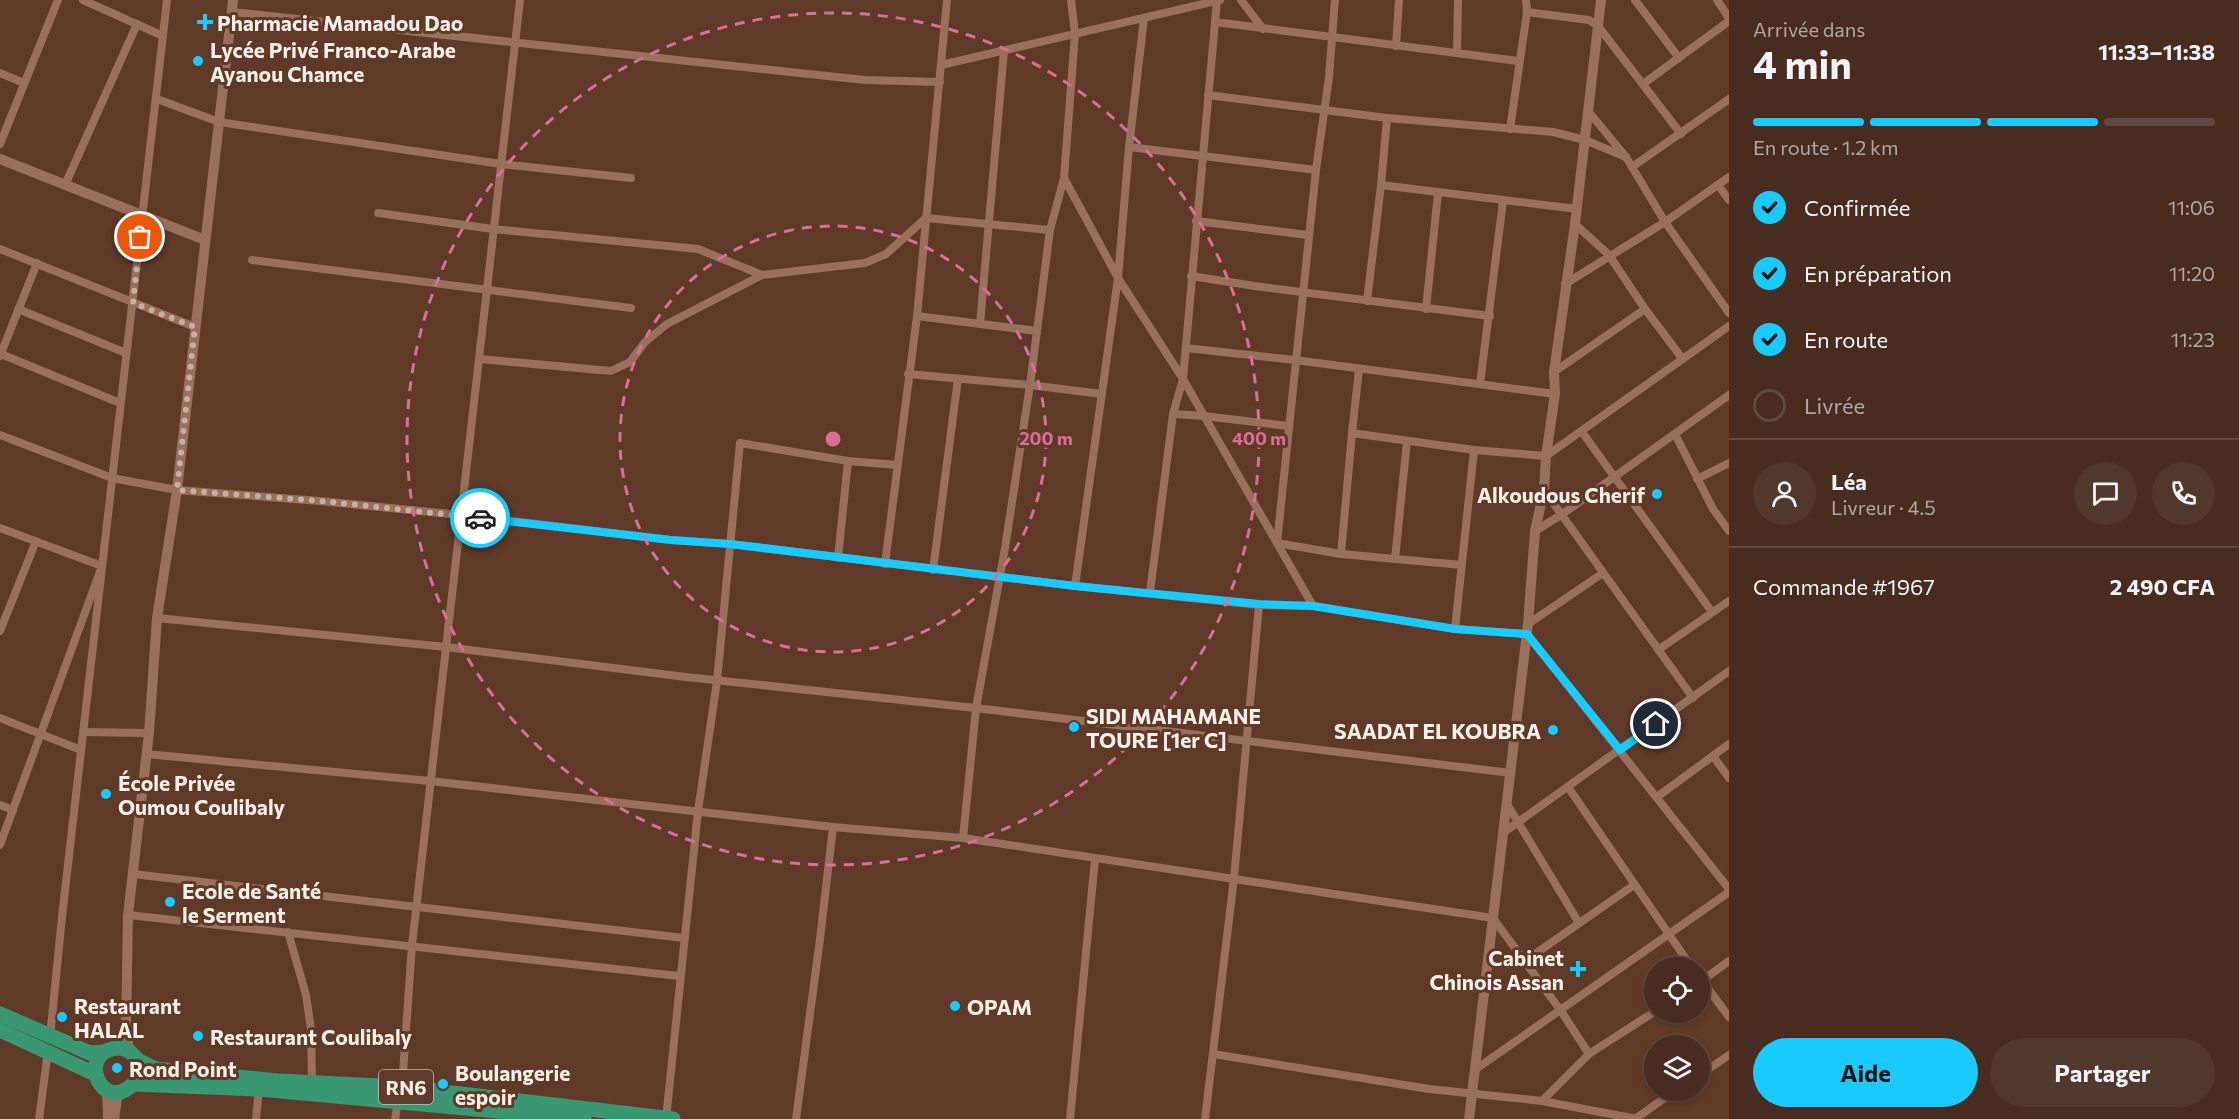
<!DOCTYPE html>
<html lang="fr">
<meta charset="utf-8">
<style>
body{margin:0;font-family:Commissioner,sans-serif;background:#51382c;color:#f1f3f6;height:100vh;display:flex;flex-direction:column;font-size:22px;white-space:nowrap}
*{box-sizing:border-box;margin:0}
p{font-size:20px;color:#b0a7a4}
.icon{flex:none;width:33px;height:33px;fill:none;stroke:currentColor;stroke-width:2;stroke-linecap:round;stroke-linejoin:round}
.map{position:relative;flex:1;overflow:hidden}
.panel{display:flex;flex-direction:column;background:#472c1f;width:510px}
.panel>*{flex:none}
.fabs{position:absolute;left:1644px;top:957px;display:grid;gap:12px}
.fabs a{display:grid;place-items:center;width:66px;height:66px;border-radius:50%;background:#472c1f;box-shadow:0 3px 9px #0003,0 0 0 2px #5f483d;font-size:30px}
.pin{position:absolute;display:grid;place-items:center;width:51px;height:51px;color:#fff;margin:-26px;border:3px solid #fff;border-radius:50%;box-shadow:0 2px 6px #0007}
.courier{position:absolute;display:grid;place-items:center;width:60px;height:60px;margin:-30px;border:4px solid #19cafc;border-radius:50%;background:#fff;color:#222;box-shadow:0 2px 8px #0007}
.head em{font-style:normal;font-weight:700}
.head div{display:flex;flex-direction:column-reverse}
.head{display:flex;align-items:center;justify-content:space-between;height:102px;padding:0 24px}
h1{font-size:39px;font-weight:700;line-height:45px}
.bar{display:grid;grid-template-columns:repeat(4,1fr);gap:9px 6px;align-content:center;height:72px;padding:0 24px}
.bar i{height:8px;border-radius:4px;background:#5f483d}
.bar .active{background:#19cafc}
.bar p{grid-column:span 4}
.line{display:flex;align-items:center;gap:15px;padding:0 24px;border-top:2px solid #5f483d}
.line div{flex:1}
.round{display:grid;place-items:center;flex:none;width:63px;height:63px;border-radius:32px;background:#51382c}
ol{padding:0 24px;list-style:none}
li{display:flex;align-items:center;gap:18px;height:66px}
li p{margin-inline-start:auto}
li .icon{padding:6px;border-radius:50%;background:#19cafc;color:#111;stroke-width:4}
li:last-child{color:#b0a7a4}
li i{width:33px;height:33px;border:3px solid #5f483d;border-radius:50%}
.primary-button{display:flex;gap:12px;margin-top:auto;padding:12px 24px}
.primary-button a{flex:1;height:69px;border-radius:36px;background:#19cafc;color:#111;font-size:24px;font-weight:700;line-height:69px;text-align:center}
.primary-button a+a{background:#51382c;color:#f1f3f6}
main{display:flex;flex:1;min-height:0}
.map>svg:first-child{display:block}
</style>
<main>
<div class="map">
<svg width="1729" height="1119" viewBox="0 0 1729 1119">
<rect width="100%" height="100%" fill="#5f3a29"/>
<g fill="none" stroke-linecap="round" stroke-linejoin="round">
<g stroke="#996f5d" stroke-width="8">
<polyline points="83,0 163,36"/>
<polyline points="1241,0 1263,29"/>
<polyline points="1335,0 1329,77 1316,170 1277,543 1341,554 1462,565"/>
<polyline points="1635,0 1679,58"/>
<polyline points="1717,0 1729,18"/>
<polyline points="232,12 865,80 940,82"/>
<polyline points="1527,12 1589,20 1598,26 1681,134"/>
<polyline points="1215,22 1518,61"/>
<polyline points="1396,46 1399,0"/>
<polyline points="1457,53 1458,0"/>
<polyline points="941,65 1220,0"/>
<polyline points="0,73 24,83"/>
<polyline points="1643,84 1729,21"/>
<polyline points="1208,95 1387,118 1553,132 1585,140 1626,157"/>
<polyline points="157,99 219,122 501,164 631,178"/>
<polyline points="1588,111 1626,157 1665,222 1729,313"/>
<polyline points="1510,129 1527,12 1526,0"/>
<polyline points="0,144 58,0"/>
<polyline points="1129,147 1316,170"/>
<polyline points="1632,167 1729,99"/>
<polyline points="1064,178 1118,278 1183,379 1313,606"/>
<polyline points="65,185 137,24"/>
<polyline points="1381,185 1577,209"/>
<polyline points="1718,185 1729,200"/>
<polyline points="378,213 493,229 698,249 762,275"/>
<polyline points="1196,221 1308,235"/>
<polyline points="1575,224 1609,255 1645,309 1682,358"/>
<polyline points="0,249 195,327"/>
<polyline points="252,260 631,308"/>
<polyline points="1191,276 1255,286 1490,316"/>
<polyline points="1565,284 1665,222 1729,177"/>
<polyline points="1367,301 1381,185 1387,118"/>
<polyline points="18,309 126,353"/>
<polyline points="1426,309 1438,193"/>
<polyline points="917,316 1037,331"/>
<polyline points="980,324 1004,51"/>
<polyline points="1186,348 1295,360 1555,394"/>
<polyline points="1,354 120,403"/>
<polyline points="0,356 37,263"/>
<polyline points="479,359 611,371 630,362 645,342 667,324 762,275 865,263 886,254 926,218 1050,230"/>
<polyline points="1554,372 1645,309"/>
<polyline points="908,374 1030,385 1102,394"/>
<polyline points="1480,384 1503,201"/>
<polyline points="1173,414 1204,416 1288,426"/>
<polyline points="1582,432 1712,612"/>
<polyline points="1352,433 1474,450 1546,456 1729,326"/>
<polyline points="1675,434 1713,509 1729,531"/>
<polyline points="0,435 112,478 177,490 320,501 461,515 671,540 730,544 1075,586 1259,605 1313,606 1455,629 1527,634 1729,889"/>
<polyline points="1697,479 1729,463"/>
<polyline points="1544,490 1693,698"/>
<polyline points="0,528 102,566 0,845"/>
<polyline points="1535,531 1561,515 1729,395"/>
<polyline points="1341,554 1352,433 1359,369"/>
<polyline points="838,558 848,461"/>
<polyline points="1395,559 1407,441"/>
<polyline points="885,564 917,316 947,0"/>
<polyline points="933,570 958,379"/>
<polyline points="1075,586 1118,278 1129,147 1144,18"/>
<polyline points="1150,592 1173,414 1183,379 1217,0"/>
<polyline points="157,618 446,647 686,677 976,708 1511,773"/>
<polyline points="1528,624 1603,573"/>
<polyline points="1455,629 1474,450"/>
<polyline points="0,631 36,541"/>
<polyline points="1658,650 1729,601"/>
<polyline points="0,718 81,750"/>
<polyline points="83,732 149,733"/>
<polyline points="146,754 430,781 833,827 963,838 1493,918 1561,1011 1589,1054"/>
<polyline points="1713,756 1729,778"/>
<polyline points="1568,787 1692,968"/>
<polyline points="1657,797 1729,744"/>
<polyline points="1507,804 1579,923"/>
<polyline points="0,805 13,810"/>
<polyline points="1503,833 1729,671"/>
<polyline points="963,838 976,708 1005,548 1030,385 1050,230 1064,178 1075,34 1071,0"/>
<polyline points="133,874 684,938"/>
<polyline points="128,915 679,976"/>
<polyline points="288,932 306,995 311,1029 312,1082"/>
<polyline points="1525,961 1634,885"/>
<polyline points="1700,978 1729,1017"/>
<polyline points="1700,982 1729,961"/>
<polyline points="50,1037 62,917 167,0"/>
<polyline points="1213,1054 1429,1089 1542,1101 1637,1119"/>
<polyline points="1476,1069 1729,892"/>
<polyline points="1700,1075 1729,1055"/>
<polyline points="402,1087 412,945 520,0"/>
<polyline points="1542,1101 1589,1054 1654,1012"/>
<polyline points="39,1119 48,1051"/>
<polyline points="256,1119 259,1089"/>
<polyline points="395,1119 398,1101"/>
<polyline points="666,1119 698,811 717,681 740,443 848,461 897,465"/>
<polyline points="796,1119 820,939 833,827"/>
<polyline points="1070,1119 1095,859"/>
<polyline points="1205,1119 1234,878 1259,605"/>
<polyline points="1635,1119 1676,1090"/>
</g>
<g stroke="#996f5d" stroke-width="10">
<polyline points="0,159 205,240"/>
<polyline points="129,1051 126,1026 128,915 149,733 157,618 177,490 233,0"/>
<polyline points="107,1090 108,1119"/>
<polyline points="114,1119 118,1092"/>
<polyline points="1469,1119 1528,624 1535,531 1544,490 1546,456 1555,394 1554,372 1575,224 1601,0"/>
</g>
<g stroke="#399771" stroke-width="15">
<polyline points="0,1014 90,1053 104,1052"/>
<polyline points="0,1030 95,1074"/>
<path d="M122 1048 129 1051 139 1061C139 1073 138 1082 127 1089 98 1108 76 1047 122 1048Z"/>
<polyline points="139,1061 156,1069 278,1081 402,1087 673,1119"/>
<polyline points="134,1084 259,1089 584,1119"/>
</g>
</g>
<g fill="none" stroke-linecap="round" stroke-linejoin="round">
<polyline stroke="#c6b0a6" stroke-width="6" stroke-dasharray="0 10.8" points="140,237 133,303 195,327 177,490 321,501 480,518"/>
<polyline stroke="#19cafc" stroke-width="8" points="480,518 671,540 730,544 1075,586 1259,604 1313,606 1455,629 1527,634 1620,750 1656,724"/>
</g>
<g fill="none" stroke="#da6e94" stroke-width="3" stroke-dasharray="10 8">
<circle cx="833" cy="439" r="213"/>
<circle cx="833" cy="439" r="426"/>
</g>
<g fill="#19cafc" stroke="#5f3a29" stroke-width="2">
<path d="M202 13h6v6h6v6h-6v6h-6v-6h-6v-6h6z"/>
<circle cx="198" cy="61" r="6"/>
<circle cx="1657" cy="494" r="6"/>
<circle cx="1074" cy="727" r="6"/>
<circle cx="1553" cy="730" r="6"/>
<circle cx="106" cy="794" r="6"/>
<circle cx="170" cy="902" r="6"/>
<path d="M1575 960h6v6h6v6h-6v6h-6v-6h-6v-6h6z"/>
<circle cx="955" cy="1006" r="6"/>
<circle cx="62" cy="1017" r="6"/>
<circle cx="198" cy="1036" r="6"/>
<circle cx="117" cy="1068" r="6"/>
<circle cx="443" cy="1084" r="6"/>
</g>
<g text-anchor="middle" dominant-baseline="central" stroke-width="6" stroke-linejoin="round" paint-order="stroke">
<rect fill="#5f3a29" stroke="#ceb9af" stroke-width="1.5" x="379" y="1070" width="54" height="34" rx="4.5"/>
<g font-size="20" font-weight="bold" fill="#fef0e9">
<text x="406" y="1087">RN6</text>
</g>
<g font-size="21" font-weight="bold" fill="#fef0e9" stroke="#5f3a29" text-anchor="start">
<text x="217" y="22">Pharmacie Mamadou Dao</text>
<text x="210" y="49">Lycée Privé Franco-Arabe<tspan x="210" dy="24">Ayanou Chamce</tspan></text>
<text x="1645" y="494" text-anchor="end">Alkoudous Cherif</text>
<text x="1086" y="715">SIDI MAHAMANE<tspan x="1086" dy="24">TOURE [1er C]</tspan></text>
<text x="1541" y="730" text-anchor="end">SAADAT EL KOUBRA</text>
<text x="118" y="782">École Privée<tspan x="118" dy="24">Oumou Coulibaly</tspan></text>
<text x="182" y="890">Ecole de Santé<tspan x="182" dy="24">le Serment</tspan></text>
<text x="1564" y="957" text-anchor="end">Cabinet<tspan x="1564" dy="24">Chinois Assan</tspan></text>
<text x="74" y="1005">Restaurant<tspan x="74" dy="24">HALAL</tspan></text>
<text x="967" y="1006">OPAM</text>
<text x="210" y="1036">Restaurant Coulibaly</text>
<text x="129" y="1068">Rond Point</text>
<text x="455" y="1072">Boulangerie<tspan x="455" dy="24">espoir</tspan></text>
</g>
</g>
<circle cx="833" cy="439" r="9" fill="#da6e94" stroke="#5f3a29" stroke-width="3"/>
<g font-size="18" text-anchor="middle" font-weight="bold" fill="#da6e94" stroke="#5f3a29" stroke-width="6" stroke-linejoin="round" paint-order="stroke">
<text x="1046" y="445">200 m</text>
<text x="1259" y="445">400 m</text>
</g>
</svg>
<div class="fabs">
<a><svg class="icon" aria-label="locate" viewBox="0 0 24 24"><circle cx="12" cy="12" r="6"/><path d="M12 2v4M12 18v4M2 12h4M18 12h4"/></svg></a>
<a><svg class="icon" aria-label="layers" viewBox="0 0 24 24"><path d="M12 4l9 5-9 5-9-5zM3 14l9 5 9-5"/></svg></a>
</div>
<div class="pin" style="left:140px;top:237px;background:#ea580c"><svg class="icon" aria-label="bag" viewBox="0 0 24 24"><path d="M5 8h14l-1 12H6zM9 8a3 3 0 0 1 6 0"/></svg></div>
<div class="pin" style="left:1656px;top:724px;background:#1f2937"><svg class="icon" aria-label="home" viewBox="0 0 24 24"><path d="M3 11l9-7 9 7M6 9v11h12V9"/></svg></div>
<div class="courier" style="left:480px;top:518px"><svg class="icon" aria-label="car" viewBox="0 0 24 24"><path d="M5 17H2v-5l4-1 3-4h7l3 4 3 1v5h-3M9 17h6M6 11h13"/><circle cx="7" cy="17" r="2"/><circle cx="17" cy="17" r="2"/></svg></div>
</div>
<section class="panel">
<div class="head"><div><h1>4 min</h1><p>Arrivée dans</p></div><em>11:33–11:38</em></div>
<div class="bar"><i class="active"></i><i class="active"></i><i class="active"></i><i></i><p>En route · 1.2 km</p></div>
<ol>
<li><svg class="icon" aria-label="check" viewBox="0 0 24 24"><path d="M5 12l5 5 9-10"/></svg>Confirmée<p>11:06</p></li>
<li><svg class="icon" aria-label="check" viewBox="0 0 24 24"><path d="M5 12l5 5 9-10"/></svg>En préparation<p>11:20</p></li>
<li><svg class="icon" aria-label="check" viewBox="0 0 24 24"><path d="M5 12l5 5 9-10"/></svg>En route<p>11:23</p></li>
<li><i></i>Livrée</li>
</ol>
<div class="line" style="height:108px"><a class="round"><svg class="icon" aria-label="person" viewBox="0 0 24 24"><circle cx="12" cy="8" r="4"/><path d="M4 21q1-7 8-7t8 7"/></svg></a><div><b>Léa</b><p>Livreur · 4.5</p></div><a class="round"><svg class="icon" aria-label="chat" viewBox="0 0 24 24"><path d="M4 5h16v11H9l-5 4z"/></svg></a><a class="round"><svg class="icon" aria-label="phone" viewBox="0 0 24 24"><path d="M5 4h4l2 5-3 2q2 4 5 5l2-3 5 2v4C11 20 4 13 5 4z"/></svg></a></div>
<div class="line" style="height:78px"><div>Commande #1967</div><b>2 490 CFA</b></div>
<div class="primary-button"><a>Aide</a><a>Partager</a></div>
</section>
</main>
